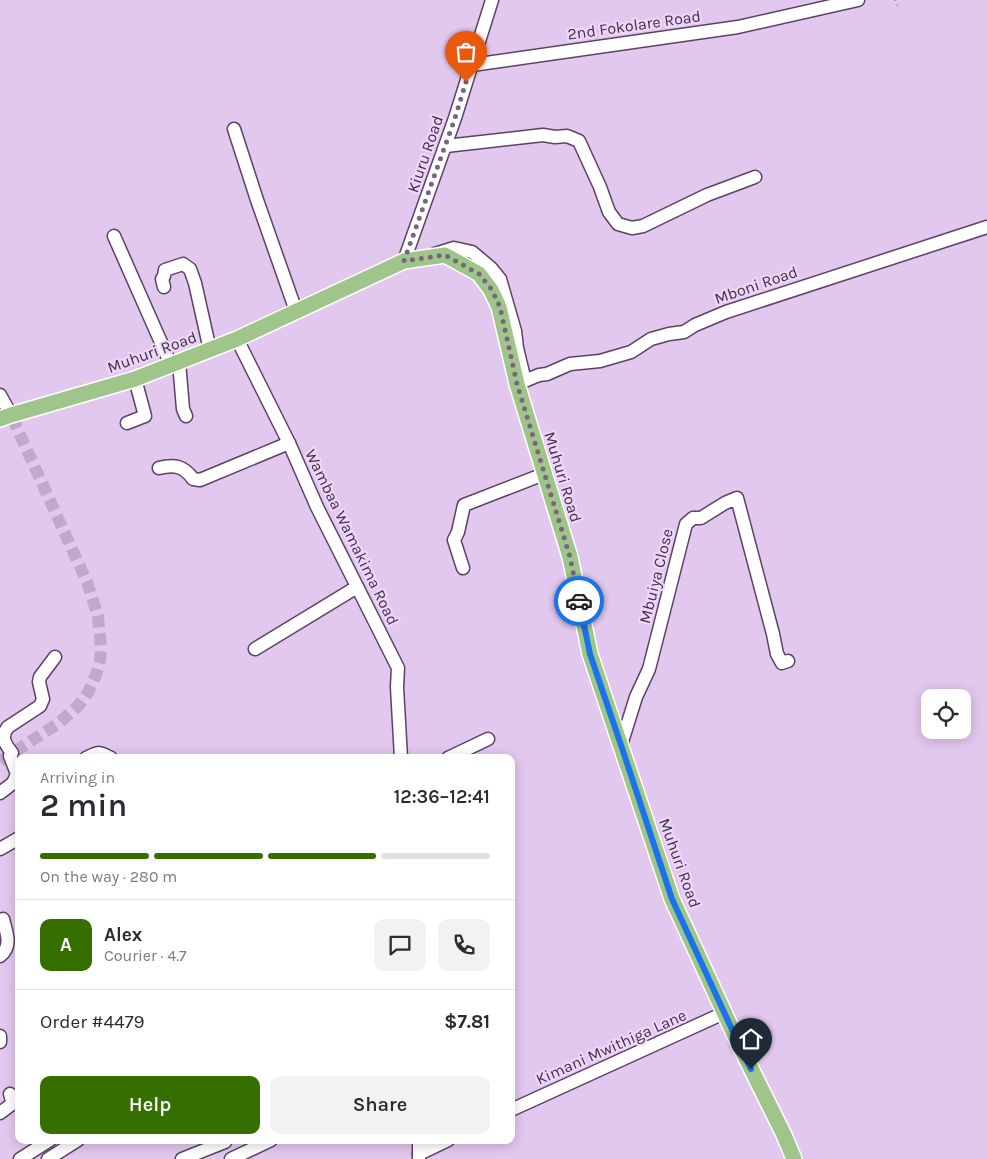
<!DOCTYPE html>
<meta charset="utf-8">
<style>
body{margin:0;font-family:Karla,sans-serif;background:#f2f2f3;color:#2b2b33;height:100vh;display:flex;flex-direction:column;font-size:19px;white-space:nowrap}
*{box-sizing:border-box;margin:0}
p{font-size:16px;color:#7c7c81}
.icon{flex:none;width:28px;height:28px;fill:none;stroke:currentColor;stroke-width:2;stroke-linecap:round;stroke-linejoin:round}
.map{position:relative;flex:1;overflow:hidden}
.details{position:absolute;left:15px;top:754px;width:500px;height:390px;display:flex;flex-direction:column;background:#fff;border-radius:10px;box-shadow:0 2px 12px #0003}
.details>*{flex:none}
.controls{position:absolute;left:921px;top:689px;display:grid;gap:10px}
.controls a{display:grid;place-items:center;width:50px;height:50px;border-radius:10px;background:#fff;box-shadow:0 2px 12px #0003;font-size:25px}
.pin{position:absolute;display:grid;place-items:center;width:42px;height:42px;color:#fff;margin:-51px -21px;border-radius:50% 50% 50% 0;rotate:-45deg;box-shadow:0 0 5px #0007}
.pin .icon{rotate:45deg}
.courier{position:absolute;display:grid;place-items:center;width:50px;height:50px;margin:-25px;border:4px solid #1a73e8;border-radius:50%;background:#fff;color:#222;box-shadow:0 1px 6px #0007}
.headline em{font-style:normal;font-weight:600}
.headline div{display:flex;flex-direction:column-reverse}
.headline{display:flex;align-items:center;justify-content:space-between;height:85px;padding:0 25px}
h1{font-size:32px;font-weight:600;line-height:38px}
.bar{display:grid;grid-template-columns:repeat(4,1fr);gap:8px 5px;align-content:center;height:60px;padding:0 25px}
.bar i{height:6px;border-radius:4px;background:#e1e1e2}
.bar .selected{background:#346f00}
.bar p{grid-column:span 4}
.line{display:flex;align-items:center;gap:12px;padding:0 25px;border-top:1px solid #e1e1e2}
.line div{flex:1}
.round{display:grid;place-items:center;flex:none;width:52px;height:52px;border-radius:10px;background:#f2f2f3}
.button{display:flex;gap:10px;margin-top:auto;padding:10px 25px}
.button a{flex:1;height:58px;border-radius:10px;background:#346f00;color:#fff;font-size:20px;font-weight:600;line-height:58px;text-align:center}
.button a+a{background:#f2f2f3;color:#2b2b33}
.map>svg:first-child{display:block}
</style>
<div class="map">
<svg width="987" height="1159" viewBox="0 0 987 1159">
<rect width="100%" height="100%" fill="#e2c7ee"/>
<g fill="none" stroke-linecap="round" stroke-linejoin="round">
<polyline stroke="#c1a9cc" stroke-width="12" stroke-dasharray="12 6" stroke-linecap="butt" points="0,761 59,723 79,705 89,691 96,675 100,661 101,648 98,616 87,582 11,415"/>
<g stroke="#5a4364" stroke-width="15">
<g id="minor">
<polyline points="472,65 738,27 858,0"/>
<polyline points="234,129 257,200 296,311"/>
<polyline points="446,146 543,135 555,137 567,136 579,141 600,187 609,212 618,224 632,228 643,226 707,195 755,177"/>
<polyline points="114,236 171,365"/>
<polyline points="435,254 454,248 472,252 491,268 500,279 515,331 517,348 525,381"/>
<polyline points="404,261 455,118 492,0"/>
<polyline points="164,287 162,279 164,276 165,270 183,264 190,269 195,283 210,350"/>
<polyline points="237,339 289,443 317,507 398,668 397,687 401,758"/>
<polyline points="179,362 183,409 186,416"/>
<polyline points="517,384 539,375 547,374 570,364 600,361 631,352 651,339 669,334 684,332 695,325 726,312 987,227"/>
<polyline points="0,395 11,415"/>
<polyline points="127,423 145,416 135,379"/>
<path d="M159 468C174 464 184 466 193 479L200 480 289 443"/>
<polyline points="463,568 454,540 458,532 464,505 544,474"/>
<polyline points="255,649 357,587"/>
<polyline points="621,745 636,697 649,669 686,524 693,518 701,518 725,503 737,498 773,634 777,654 782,663 788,661"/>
<path d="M12 753C5 744 0 737 8 727L40 706 43 699 39 682 40 677 55 657"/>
<path d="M86 758C99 752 99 751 111 758"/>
<polyline points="448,758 488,739"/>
<polyline points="0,793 13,783 17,774 10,756"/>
<polyline points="0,849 19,838"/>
<path d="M0 956C13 946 6 932 3 919"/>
<polyline points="0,1036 0,1042"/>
<polyline points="511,1110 724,1013"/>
<polyline points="0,1113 12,1104 12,1101 10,1094"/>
<polyline points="419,1140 419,1159"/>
<polyline points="419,1154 448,1140"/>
<polyline points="20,1159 50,1140"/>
<polyline points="48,1159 78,1140"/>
<polyline points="182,1159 225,1142"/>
<polyline points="231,1159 271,1140"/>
</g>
</g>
<g stroke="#fff" stroke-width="18">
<polyline id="major" points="0,419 11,415 135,379 237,339 404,261 445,255 479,274 491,290 499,307 517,384 570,557 590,654 672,899 735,1036 784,1135 794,1159"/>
</g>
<polyline stroke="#9d89a6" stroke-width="2" stroke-dasharray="1 4" stroke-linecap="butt" points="895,0 899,9"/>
<use href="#minor" stroke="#fff" stroke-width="12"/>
<use href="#major" stroke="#a0c58b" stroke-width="15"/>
</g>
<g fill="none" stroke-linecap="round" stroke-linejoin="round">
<polyline stroke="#77677e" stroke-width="5" stroke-dasharray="0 9" points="466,82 455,118 404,261 445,255 479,274 492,290 500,307 517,384 570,557 579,601"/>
<polyline stroke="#1a73e8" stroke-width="6" points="579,601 590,654 621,745 672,899 735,1036 751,1069"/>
</g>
<g text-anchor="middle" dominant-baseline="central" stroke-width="4.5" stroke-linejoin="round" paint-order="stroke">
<g font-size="16" fill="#3e3342" stroke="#efd4fb">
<text transform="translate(634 25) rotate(-8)">2nd Fokolare Road</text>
<text transform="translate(425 154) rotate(-71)">Kiuru Road</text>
<text transform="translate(756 285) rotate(-19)">Mboni Road</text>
<text transform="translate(152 352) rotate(-20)">Muhuri Road</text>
<text transform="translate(563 477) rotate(73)">Muhuri Road</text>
<text transform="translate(352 537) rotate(64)">Wambaa Wamakima Road</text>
<text transform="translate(656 576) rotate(-76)">Mbuiya Close</text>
<text transform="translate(680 863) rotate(70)">Muhuri Road</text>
<text transform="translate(611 1047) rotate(-24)">Kimani Mwithiga Lane</text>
</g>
</g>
</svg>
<div class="controls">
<a><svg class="icon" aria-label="locate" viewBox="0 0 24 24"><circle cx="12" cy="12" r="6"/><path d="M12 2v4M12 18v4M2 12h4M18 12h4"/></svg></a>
</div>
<div class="pin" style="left:466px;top:82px;background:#ea580c"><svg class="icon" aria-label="bag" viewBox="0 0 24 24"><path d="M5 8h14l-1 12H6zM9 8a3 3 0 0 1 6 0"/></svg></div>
<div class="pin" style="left:751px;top:1069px;background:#1f2937"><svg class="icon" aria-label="home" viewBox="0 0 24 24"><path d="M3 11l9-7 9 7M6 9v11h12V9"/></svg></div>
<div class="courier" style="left:579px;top:601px"><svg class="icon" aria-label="car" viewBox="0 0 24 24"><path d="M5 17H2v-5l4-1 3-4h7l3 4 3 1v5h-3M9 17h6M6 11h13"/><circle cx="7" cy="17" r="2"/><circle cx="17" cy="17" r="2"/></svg></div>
<section class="details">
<div class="headline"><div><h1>2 min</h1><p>Arriving in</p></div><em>12:36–12:41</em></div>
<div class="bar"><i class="selected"></i><i class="selected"></i><i class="selected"></i><i></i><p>On the way · 280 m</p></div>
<div class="line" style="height:90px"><b class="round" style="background:#346f00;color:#fff">A</b><div><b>Alex</b><p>Courier · 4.7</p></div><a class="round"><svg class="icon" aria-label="chat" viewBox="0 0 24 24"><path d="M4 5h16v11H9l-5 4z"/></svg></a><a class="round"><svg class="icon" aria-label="phone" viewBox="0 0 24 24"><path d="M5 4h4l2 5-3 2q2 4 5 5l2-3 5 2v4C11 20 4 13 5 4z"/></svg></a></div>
<div class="line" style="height:65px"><div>Order #4479</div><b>$7.81</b></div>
<div class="button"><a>Help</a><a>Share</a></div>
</section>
</div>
